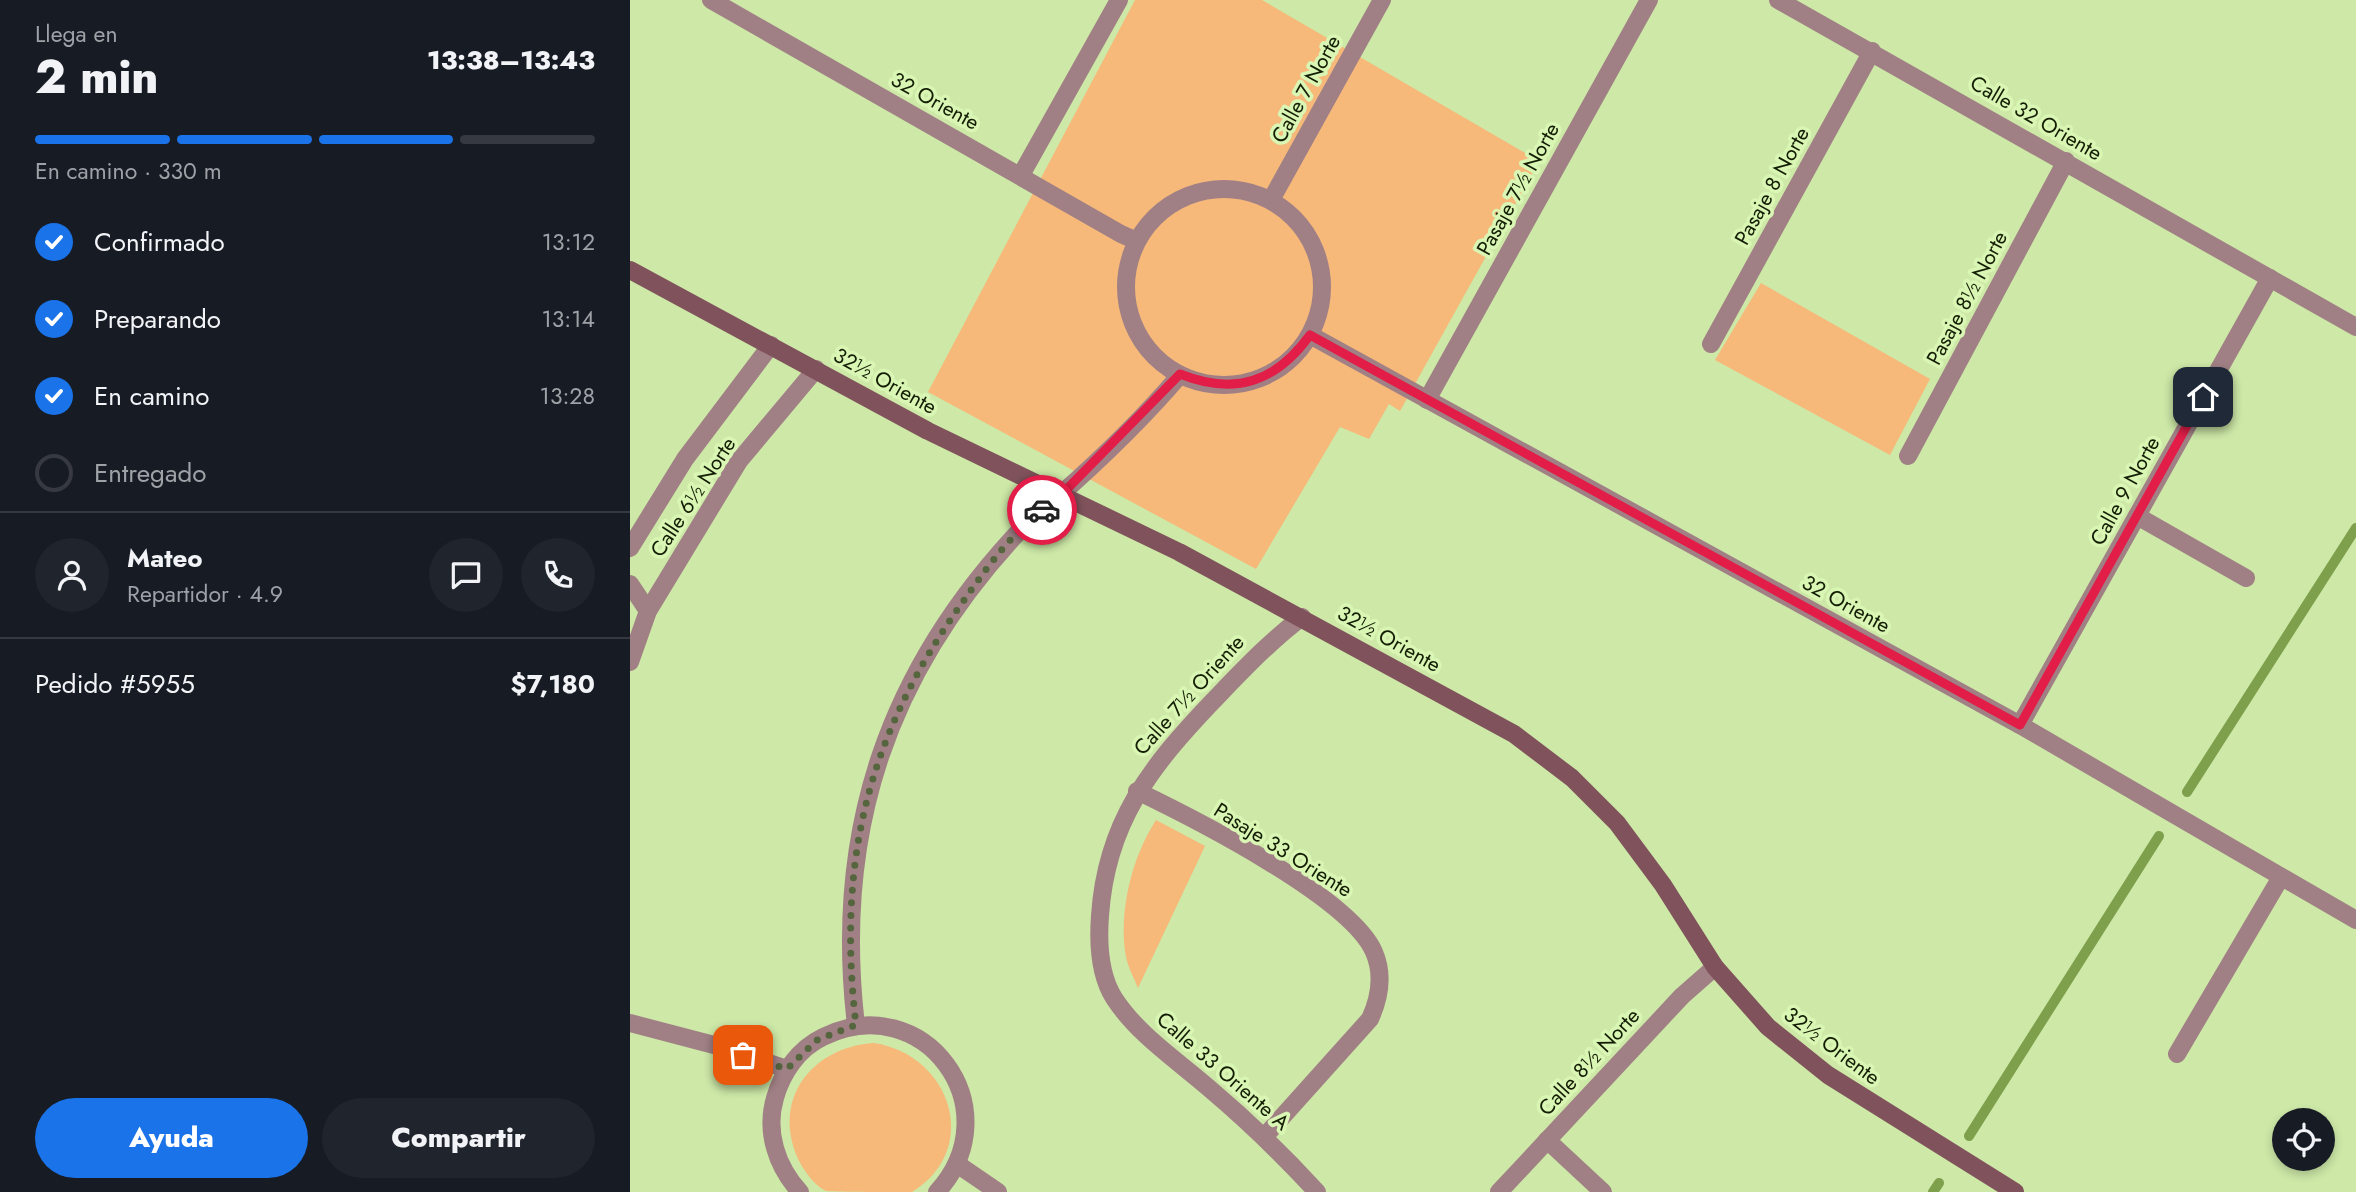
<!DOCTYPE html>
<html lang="es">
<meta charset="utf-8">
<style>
body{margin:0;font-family:Jost,sans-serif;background:#20242c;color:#f1f3f6;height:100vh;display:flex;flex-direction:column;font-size:26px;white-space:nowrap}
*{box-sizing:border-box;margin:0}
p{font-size:23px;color:#9ea1a6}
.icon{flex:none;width:38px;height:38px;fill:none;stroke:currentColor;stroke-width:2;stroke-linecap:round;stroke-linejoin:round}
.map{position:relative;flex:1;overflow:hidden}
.panel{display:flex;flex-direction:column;background:#171b24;width:630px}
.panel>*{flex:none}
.controls{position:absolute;left:1642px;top:1108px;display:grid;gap:14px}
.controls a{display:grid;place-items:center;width:63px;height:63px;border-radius:50%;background:#171b24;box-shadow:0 4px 10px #0003;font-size:35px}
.pin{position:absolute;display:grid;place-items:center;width:60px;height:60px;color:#fff;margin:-30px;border-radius:14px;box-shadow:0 4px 10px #0006}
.courier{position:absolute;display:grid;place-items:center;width:70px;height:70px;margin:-35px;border:5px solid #e11d48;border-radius:50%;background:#fff;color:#222;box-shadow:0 2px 9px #0007}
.headline em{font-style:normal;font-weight:800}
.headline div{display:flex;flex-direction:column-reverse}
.headline{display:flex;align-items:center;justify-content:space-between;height:119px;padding:0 35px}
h1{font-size:46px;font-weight:800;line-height:52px}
.bar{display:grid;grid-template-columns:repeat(4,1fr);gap:10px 7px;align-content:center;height:84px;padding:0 35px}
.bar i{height:9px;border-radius:5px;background:#363941}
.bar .on{background:#1a73e8}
.bar p{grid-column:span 4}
.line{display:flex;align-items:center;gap:18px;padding:0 35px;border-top:2px solid #363941}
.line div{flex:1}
.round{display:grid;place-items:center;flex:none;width:74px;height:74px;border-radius:37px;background:#20242c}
ol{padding:0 35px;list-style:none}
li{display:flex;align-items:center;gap:21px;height:77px}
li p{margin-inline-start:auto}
li .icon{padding:7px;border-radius:50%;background:#1a73e8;color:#fff;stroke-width:4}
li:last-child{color:#9ea1a6}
li i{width:38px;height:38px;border:4px solid #363941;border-radius:50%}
.action{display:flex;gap:14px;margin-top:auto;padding:14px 35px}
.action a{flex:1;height:80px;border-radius:42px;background:#1a73e8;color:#fff;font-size:28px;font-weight:800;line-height:80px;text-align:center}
.action a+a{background:#20242c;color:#f1f3f6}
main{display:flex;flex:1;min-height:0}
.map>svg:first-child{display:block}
</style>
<main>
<section class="panel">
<div class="headline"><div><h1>2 min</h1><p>Llega en</p></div><em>13:38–13:43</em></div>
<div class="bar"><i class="on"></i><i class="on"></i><i class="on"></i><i></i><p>En camino · 330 m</p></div>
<ol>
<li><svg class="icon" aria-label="check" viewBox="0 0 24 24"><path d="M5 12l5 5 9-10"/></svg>Confirmado<p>13:12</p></li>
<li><svg class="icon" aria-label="check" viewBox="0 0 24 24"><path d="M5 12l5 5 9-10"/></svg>Preparando<p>13:14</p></li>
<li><svg class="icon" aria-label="check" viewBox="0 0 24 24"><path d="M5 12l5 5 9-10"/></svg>En camino<p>13:28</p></li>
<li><i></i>Entregado</li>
</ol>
<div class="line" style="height:126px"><a class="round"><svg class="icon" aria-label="person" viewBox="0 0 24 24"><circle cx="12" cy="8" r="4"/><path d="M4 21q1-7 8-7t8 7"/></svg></a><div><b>Mateo</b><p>Repartidor · 4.9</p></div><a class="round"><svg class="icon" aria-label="chat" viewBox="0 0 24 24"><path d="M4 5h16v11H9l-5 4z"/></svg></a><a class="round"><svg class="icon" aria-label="phone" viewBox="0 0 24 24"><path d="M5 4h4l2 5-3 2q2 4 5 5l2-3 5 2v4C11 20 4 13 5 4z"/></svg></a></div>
<div class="line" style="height:91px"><div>Pedido #5955</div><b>$7,180</b></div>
<div class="action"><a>Ayuda</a><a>Compartir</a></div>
</section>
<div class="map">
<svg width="1726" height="1192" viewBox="0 0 1726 1192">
<rect width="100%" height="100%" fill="#cde8a7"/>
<g fill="#f6b97a">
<polygon points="505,0 632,0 909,161 770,411 759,404 739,439 710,427 626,569 298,392"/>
<polygon points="1131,283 1300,379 1260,455 1085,360"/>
<path d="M526 820 575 846 508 988C504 978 498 967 496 957 488 912 502 857 526 820Z"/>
<path d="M244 1043C321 1055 352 1149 282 1192 265 1192 208 1192 196 1191 184 1185 174 1171 168 1159 141 1099 182 1047 244 1043Z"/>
</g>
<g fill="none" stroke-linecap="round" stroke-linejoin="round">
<g stroke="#7e9f4b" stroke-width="10">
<polyline points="1557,792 1726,528"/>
<polyline points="1339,1136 1529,836"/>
<polyline points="1303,1192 1309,1183"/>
</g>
<g stroke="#a08085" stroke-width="18">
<polyline points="81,0 491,234 507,241"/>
<polyline points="1148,0 1726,327"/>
<polyline points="391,175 489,0"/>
<circle cx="594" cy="287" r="98"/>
<polyline points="641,200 752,0"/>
<polyline points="680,335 1390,725 1726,920"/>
<polyline points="1081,344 1242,51"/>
<polyline points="797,400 1019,0"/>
<polyline points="1278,456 1436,161"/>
<polyline points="1507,516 1616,578"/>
<polyline points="0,548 55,459 141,345"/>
<polyline points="0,584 18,611"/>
<path d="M672 617C639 642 612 671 583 701 521 766 476 822 470 916 468 943 469 974 484 998 507 1034 548 1061 580 1089 619 1122 653 1155 687 1192"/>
<polyline points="0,662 18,611 109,461 186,369"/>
<polyline points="1390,725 1640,278"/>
<path d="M507 791C563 818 720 897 744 952 754 975 750 997 740 1019L635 1136"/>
<polyline points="0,1023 84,1045 157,1069"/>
<path d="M226 1025C203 830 258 669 394 526 405 514 419 506 430 495 472 458 514 417 550 375"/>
<polyline points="1547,1054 1651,877"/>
<polyline points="917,1140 973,1192"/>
<polyline points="327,1164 368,1192"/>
<path d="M170 1192C147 1167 135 1132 145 1098 152 1073 168 1049 193 1037 294 987 383 1109 307 1192"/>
<polyline points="869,1192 1052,996 1085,967"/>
</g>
<polyline stroke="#80535c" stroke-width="18" points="0,270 298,431 549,552 884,734 942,778 987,823 1033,885 1085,967 1138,1027 1198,1075 1385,1192"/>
</g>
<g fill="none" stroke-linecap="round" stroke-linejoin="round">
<path stroke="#55653e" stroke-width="7" stroke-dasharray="0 12.6" d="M113 1055 157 1069 187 1040 226 1025C207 862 237 737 332 603 355 570 381 534 412 510"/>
<path stroke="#e11d48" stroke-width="9" d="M412 510 430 496 550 374C605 396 646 382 680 335L1390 725 1573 397"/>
</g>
<g text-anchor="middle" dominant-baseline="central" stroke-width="7" stroke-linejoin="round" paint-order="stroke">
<g font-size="21" fill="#141e05" stroke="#daf6b4">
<text transform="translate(676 89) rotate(-61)">Calle 7 Norte</text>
<text transform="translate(305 101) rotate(29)">32 Oriente</text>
<text transform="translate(1406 118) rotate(30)">Calle 32 Oriente</text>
<text transform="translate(1142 186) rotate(-61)">Pasaje 8 Norte</text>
<text transform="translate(888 189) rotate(-61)">Pasaje 7½ Norte</text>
<text transform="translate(1337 298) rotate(-62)">Pasaje 8½ Norte</text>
<text transform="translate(255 381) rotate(29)">32½ Oriente</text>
<text transform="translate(1495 491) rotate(-61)">Calle 9 Norte</text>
<text transform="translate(63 497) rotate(-57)">Calle 6½ Norte</text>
<text transform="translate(1216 604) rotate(29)">32 Oriente</text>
<text transform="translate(759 639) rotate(29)">32½ Oriente</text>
<text transform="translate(559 695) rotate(-48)">Calle 7½ Oriente</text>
<text transform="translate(653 850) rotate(32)">Pasaje 33 Oriente</text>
<text transform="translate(1202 1046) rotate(37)">32½ Oriente</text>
<text transform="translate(959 1062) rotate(-47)">Calle 8½ Norte</text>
<text transform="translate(593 1071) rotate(41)">Calle 33 Oriente A</text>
</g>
</g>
</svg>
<div class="controls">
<a><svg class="icon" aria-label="locate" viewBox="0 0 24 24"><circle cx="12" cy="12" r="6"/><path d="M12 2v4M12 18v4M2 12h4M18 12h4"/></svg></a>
</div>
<div class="pin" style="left:113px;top:1055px;background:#ea580c"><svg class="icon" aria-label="bag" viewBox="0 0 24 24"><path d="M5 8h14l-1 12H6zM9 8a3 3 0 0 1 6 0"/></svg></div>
<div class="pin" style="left:1573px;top:397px;background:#1f2937"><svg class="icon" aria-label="home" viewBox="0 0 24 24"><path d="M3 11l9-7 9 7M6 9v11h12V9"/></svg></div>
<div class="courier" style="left:412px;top:510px"><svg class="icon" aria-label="car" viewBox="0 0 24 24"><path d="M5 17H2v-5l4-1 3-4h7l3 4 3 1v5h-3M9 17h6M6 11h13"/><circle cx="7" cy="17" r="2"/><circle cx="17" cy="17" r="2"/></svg></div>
</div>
</main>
